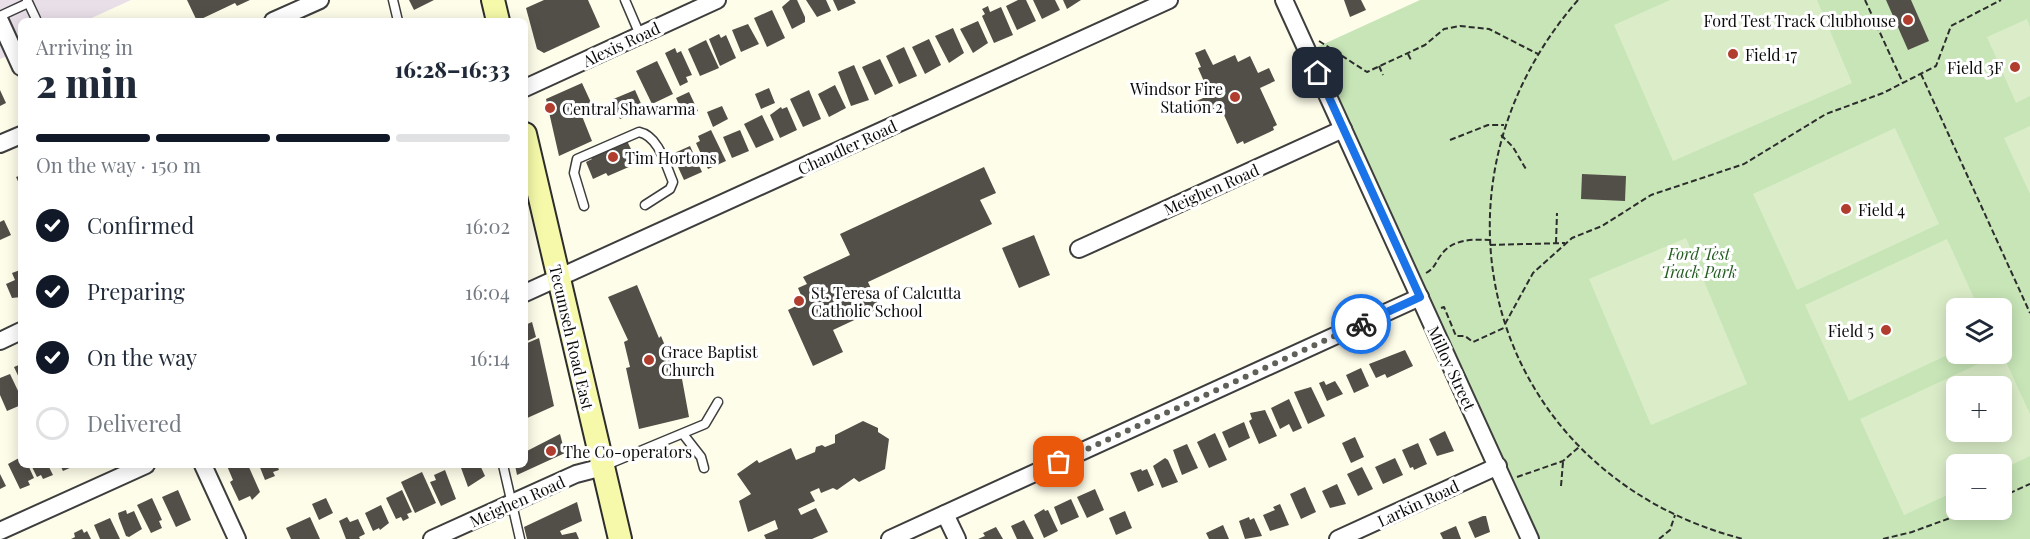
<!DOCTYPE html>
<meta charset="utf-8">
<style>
body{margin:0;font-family:"Playfair Display",serif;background:#f2f2f3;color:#1f2937;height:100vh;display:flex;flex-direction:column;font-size:22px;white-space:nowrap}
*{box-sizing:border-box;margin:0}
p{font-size:20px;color:#747a83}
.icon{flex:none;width:33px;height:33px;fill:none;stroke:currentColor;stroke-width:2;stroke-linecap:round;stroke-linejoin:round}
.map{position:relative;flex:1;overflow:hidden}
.panel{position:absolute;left:18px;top:18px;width:510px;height:450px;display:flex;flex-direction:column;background:#fff;border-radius:9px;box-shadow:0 3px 15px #0003}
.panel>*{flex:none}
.buttons{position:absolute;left:1946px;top:298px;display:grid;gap:12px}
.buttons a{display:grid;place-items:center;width:66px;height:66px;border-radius:9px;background:#fff;box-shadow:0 3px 15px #0003;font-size:30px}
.pin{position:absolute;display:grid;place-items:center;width:51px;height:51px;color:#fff;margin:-26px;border-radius:12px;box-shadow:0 3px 9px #0006}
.courier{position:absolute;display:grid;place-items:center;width:60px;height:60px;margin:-30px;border:4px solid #1a73e8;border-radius:50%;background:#fff;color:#222;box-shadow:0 2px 8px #0007}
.summary em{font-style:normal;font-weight:800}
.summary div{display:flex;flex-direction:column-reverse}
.summary{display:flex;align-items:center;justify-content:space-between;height:102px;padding:0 18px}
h1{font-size:39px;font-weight:800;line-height:45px}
.bar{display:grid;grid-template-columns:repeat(4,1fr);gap:9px 6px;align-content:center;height:72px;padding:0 18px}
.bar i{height:8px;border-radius:4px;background:#e0e1e3}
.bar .current{background:#111827}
.bar p{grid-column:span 4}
ol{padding:0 18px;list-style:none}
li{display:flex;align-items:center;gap:18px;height:66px}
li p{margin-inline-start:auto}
li .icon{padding:6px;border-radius:50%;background:#111827;color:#fff;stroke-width:4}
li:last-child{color:#747a83}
li i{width:33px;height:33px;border:3px solid #e0e1e3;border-radius:50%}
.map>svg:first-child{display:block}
</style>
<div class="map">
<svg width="2030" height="539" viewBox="0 0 2030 539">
<rect width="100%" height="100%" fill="#fefdea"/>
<polygon fill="#e9dfe9" points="0,0 131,0 85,21 21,21 21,50 0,59"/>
<path fill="#c7e5b7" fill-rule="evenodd" d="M1420 0H2030V539H1537L1315 48ZM1956 309H2001V354H1956ZM1956 387H2001V432H1956ZM1956 465H2001V510H1956Z"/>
<g fill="#daedc8" fill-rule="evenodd">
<polygon points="1670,0 1817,0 1852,83 1673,161 1614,25"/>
<polygon points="2027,19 2030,27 2030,96 2016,103 1987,37"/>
<polygon points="2030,126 2030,194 2004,138"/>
<polygon points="1895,128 1939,224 1797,290 1753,194"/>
<polygon points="1686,238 1747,384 1651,425 1589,279"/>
<polygon points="1947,239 1979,309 1956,309 1956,351 1849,401 1805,305"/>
<path d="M2002 353 2030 414V456L2001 470V465H1956V491L1904 515 1860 419ZM1956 387H2001V432H1956Z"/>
</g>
<g fill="#524e48">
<polygon points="187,0 250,0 237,6 235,3 197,21"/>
<polygon points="409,0 434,0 414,10"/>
<polygon points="544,0 588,0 600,27 544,53 537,49 526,8"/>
<polygon points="790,0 797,0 805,17 805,22 792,29 782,7"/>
<polygon points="806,0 826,0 831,11 817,17"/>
<polygon points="833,0 854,0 856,3 838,11"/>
<polygon points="1018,0 1026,0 1036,21 1017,30 1006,6"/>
<polygon points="1033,0 1055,0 1060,10 1042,19"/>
<polygon points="1063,0 1081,0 1067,9"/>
<polygon points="1344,0 1361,0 1366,10 1350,17"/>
<polygon points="1886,0 1911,0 1929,41 1908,50"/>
<polygon points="988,6 990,12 1001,7 1013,35 994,43 982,16 985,14 982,9"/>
<polygon points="772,10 785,38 767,47 754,18"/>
<polygon points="978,21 988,43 973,53 960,29"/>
<polygon points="748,24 759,44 741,52 732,30"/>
<polygon points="953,28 964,53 949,63 935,36"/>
<polygon points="719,34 721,38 726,35 736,58 720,66 709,39"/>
<polygon points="929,39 941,65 925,74 912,47"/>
<polygon points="706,40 719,68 700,76 688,49"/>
<polygon points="904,47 917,76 899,84 886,56"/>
<polygon points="675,48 677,53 681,51 692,75 686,77 688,82 680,86 665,53"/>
<polygon points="1205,49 1213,65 1235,55 1238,62 1250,56 1258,73 1269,68 1275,81 1260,88 1277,125 1273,127 1274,130 1244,144 1243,141 1237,144 1220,106 1198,116 1192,103 1210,95 1198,68 1201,67 1195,53"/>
<polygon points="880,59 893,86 875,95 862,67"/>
<polygon points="657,61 673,94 652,104 636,71"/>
<polygon points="854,65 869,100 851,106 838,72"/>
<polygon points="582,83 594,109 582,116 592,141 559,156 546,99"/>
<polygon points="835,85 846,108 829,117 818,94"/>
<polygon points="769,88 775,103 761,109 755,94"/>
<polygon points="0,90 6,103 0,106"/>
<polygon points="635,90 643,108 620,119 611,100"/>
<polygon points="809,90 821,119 803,127 790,99"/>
<polygon points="689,92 698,111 685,117 676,98"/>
<polygon points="722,106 728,119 713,127 707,112"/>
<polygon points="781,107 782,109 787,107 797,130 780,138 770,115"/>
<polygon points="762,115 774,140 756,148 744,124"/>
<polygon points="711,130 726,161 708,169 696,143 700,141 698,136"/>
<polygon points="740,130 749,151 732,158 723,137"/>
<polygon points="626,139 638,163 608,176 606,173 593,179 586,162 592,159 590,156"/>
<polygon points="690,146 702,172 684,180 672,154"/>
<polygon points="984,167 996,193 980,200 992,224 868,282 880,308 833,330 843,352 813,366 788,310 804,302 798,288 807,284 803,277 850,255 840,234"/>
<polygon points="1582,174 1626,176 1625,201 1581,199"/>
<polygon points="21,175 21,188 16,177"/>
<polygon points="4,220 11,235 0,240 0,222"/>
<polygon points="1034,235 1050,275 1019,288 1002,248"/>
<polygon points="20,270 21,297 12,298 6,284 15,280 12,273"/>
<polygon points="637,285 659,338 661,336 668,353 672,371 680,368 689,417 639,429 626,368 630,367 624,342 628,340 608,297"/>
<polygon points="532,322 536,337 525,342 525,325"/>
<polygon points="539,338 554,406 525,419 525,344"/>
<polygon points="1405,350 1413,366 1387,378 1385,374 1376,378 1369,364"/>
<polygon points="21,364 21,382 14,367"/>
<polygon points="1361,368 1369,386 1354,393 1346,375"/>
<polygon points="10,374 21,397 21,405 7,411 0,395 0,378"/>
<polygon points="1324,381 1326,385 1335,381 1343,394 1327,401 1319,383"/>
<polygon points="1311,387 1325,416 1308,424 1294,392"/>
<polygon points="1289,399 1302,428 1293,432 1289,424 1280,429 1271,408"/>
<polygon points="1265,410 1277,436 1259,444 1249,421 1252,419 1250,413"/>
<polygon points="863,421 878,428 878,432 889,439 885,469 859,482 854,478 837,490 833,488 821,493 819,488 810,492 815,501 798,509 801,515 816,508 828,532 812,539 766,539 764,535 778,529 775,520 748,532 739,501 751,494 737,474 757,460 759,463 791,448 796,460 815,452 816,447 822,445 825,447 835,443 835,435"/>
<polygon points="1244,422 1250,438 1229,448 1222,432"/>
<polygon points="1445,431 1454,451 1437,456 1429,439"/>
<polygon points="1215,433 1227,460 1209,468 1197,442"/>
<polygon points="560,434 565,453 517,475 515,465 525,465 525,452"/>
<polygon points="1355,437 1364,457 1351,463 1342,443"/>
<polygon points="1418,443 1427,464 1414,470 1413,467 1410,468 1402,450"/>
<polygon points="1187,444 1198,468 1182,475 1173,450"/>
<polygon points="19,458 21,465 28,465 34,478 28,481 30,485 20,489 8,464"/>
<polygon points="1165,458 1168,460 1178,482 1162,488 1153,466"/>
<polygon points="1395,458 1403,475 1383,484 1375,467"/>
<polygon points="31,465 48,465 53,475 43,479 41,475 37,477"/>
<polygon points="60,465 71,465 72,467 63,471"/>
<polygon points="248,465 260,492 252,500 250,496 239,501 230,482 233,480 227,466"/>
<polygon points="259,465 277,465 279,470 273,472 275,476 265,480"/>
<polygon points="460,465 480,465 485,476 468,487"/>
<polygon points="1362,467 1373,489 1358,496 1347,474"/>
<polygon points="1141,469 1142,471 1147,469 1154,485 1138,492 1130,473"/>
<polygon points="445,470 456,499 441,506 430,482 436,480 434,475"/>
<polygon points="422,472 436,503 415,513 401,482"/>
<polygon points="0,474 6,486 0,489"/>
<polygon points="1337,484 1346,504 1330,508 1322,491"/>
<polygon points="1305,487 1316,512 1301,519 1290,494"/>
<polygon points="1095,489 1104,510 1087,518 1077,497"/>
<polygon points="178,490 191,520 176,527 162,497"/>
<polygon points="402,490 412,512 407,514 409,518 403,521 401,517 396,519 386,498"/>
<polygon points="152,498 162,520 159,521 162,528 151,533 137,505"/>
<polygon points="326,498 333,513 319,520 312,504"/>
<polygon points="1071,499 1079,517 1061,525 1054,507"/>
<polygon points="577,502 582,521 560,531 562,535 576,532 579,539 527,539 524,527"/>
<polygon points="1280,504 1289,525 1270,531 1263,515 1275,510 1273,507"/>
<polygon points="381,505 389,523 380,530 379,528 373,531 365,513"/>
<polygon points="1044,509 1045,511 1048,510 1058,531 1044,538 1034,515"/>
<polygon points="126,510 127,514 134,511 142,529 129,537 126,536 119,518 118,513"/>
<polygon points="1125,511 1132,528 1116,535 1109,518"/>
<polygon points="1483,516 1486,516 1490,532 1475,538 1468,522"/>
<polygon points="310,517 320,539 291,539 286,528"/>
<polygon points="347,517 350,522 358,519 365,534 359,537 360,539 346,539 339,521"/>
<polygon points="1249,517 1250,520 1254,518 1262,536 1245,539 1239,521"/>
<polygon points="110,518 120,539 100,539 94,525"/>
<polygon points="1024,520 1034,539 1017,539 1011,526"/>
<polygon points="1223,525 1229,539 1209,539 1206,533"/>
<polygon points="1456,526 1461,539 1443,539 1440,533"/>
<polygon points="996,527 1003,539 978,539 985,536 983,533"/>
<polygon points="82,529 84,533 87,531 91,539 71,539 75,537 74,533"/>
</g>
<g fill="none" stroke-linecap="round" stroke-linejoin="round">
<g stroke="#3e3e3e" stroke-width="11">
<g id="service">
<polyline points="27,0 36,19"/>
<polyline points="393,0 398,21"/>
<polyline points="625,0 640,35"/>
<polyline points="0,16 28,3"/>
<path d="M584 206 574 173 577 159 639 132C659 136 666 166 673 182L670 189 645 205"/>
<polyline points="683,434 701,457 704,468"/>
<polyline points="503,465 520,539"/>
<polyline points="604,466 705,424 718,402"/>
</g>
</g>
<g stroke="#3e3e3e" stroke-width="20">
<g id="minor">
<polyline points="1284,0 1530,539"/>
<polyline points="0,21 21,67"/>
<polyline points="273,21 320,0"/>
<polyline points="525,88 717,0"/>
<polyline points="0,144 21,135"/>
<polyline points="1079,249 1343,129"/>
<polyline points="525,293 1169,0"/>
<polyline points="0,341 21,331"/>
<polyline points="203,465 237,539"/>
<polyline points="945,514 957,539"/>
<polyline points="0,531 146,465"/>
<polyline points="432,539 576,474 603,467"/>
<polyline points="890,539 1420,297"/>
<polyline points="1338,539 1498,466"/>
</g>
</g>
<g stroke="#2d2d2d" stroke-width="26">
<g id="secondary">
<polyline points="493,0 498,21"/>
<polyline points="525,134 620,539"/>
</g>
</g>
<g stroke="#2d2d2d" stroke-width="2" stroke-dasharray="6 3" stroke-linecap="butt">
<path d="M1578 0C1409 194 1493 475 1743 539"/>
<polyline points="1865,0 1903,83"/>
<polyline points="1319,41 1367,72 1425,45 1444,29 1460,26 1489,29 1538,54"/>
<polyline points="1408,54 1412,62"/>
<polyline points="1379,66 1383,75"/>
<polyline points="1921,74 2030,313"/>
<polyline points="1501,135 1513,147 1527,171"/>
<polyline points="1450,140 1488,125 1504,125"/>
<polyline points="1556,243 1557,213"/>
<polyline points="1490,245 1565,243"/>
<path d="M1426 273C1435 268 1435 263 1441 255 1452 239 1473 239 1490 240"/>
<polyline points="1441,308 1444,307 1456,336 1465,336 1473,342 1506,327"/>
<polyline points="1505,324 1533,273 1572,238 1602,226 1651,195 1744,164 1826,114 1883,93 1936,66 1951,26 2001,0"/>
<polyline points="1517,477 1563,461 1579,447"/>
<polyline points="1561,486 1563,462"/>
<polyline points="2001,497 2030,484"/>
<polyline points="1659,539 1670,530 1675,515"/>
<polyline points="1883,539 1912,532 1972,510"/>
</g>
<use href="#service" stroke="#fff" stroke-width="8"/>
<use href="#minor" stroke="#fff" stroke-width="16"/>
<use href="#secondary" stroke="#f5f9a9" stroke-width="22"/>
</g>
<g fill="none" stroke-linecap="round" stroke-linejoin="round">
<polyline stroke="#606059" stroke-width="6" stroke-dasharray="0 10.8" points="1059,462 1361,324"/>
<polyline stroke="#1a73e8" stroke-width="8" points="1318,73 1420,297 1361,324"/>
</g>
<g fill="#b03d2d" stroke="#fff" stroke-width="2">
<circle cx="1908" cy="20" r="6"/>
<circle cx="1733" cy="54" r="6"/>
<circle cx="2015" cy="67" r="6"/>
<circle cx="1235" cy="97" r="6"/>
<circle cx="550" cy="108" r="6"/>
<circle cx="613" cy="157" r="6"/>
<circle cx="1846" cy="209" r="6"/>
<circle cx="799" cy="301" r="6"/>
<circle cx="1886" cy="330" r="6"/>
<circle cx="649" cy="360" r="6"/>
<circle cx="551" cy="451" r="6"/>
</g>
<g text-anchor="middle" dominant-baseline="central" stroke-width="6" stroke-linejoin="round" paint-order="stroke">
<g font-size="16" fill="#0b0b0b" stroke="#fff" text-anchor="start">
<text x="1896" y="20" text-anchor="end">Ford Test Track Clubhouse</text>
<text x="1745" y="54">Field 17</text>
<text x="2003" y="67" text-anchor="end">Field 3F</text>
<text x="1223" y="88" text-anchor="end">Windsor Fire<tspan x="1223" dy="18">Station 2</tspan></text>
<text x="562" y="108">Central Shawarma</text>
<text x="625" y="157">Tim Hortons</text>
<text x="1858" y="209">Field 4</text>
<text x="811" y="292">St. Teresa of Calcutta<tspan x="811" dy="18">Catholic School</tspan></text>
<text x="1874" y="330" text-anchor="end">Field 5</text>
<text x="661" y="351">Grace Baptist<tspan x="661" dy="18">Church</tspan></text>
<text x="563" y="451">The Co-operators</text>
</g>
<g font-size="16" fill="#0b0b0b" stroke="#fff">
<text transform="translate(621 44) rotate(-25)">Alexis Road</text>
<text transform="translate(847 147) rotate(-25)">Chandler Road</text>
<text transform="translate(1211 189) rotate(-24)">Meighen Road</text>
<text transform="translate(572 337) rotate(77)">Tecumseh Road East</text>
<text transform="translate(1452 368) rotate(65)">Milloy Street</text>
<text transform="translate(517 501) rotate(-24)">Meighen Road</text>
<text transform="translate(1418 503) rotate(-25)">Larkin Road</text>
</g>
<g font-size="16" font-style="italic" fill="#235d20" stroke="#fff">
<text x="1699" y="253">Ford Test<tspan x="1699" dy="18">Track Park</tspan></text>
</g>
</g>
</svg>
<div class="buttons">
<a><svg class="icon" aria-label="layers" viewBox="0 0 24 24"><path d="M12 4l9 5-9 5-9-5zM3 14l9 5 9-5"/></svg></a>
<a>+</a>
<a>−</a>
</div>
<div class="pin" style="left:1059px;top:462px;background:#ea580c"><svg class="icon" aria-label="bag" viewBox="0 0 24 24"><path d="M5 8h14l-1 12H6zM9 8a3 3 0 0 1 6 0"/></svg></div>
<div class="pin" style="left:1318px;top:73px;background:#1f2937"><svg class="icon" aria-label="home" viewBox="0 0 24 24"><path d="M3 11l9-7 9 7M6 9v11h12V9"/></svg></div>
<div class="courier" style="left:1361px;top:324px"><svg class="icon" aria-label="bike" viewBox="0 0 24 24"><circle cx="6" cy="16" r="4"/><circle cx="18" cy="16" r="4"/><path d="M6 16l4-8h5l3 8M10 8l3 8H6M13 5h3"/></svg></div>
<section class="panel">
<div class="summary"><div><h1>2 min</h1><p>Arriving in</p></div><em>16:28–16:33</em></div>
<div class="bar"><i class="current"></i><i class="current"></i><i class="current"></i><i></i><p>On the way · 150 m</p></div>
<ol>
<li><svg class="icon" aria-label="check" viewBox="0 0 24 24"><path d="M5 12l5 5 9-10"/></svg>Confirmed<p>16:02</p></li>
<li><svg class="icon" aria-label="check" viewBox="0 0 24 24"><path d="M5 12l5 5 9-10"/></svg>Preparing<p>16:04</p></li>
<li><svg class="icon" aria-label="check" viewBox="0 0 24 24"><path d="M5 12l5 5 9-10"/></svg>On the way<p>16:14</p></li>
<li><i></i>Delivered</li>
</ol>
</section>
</div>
